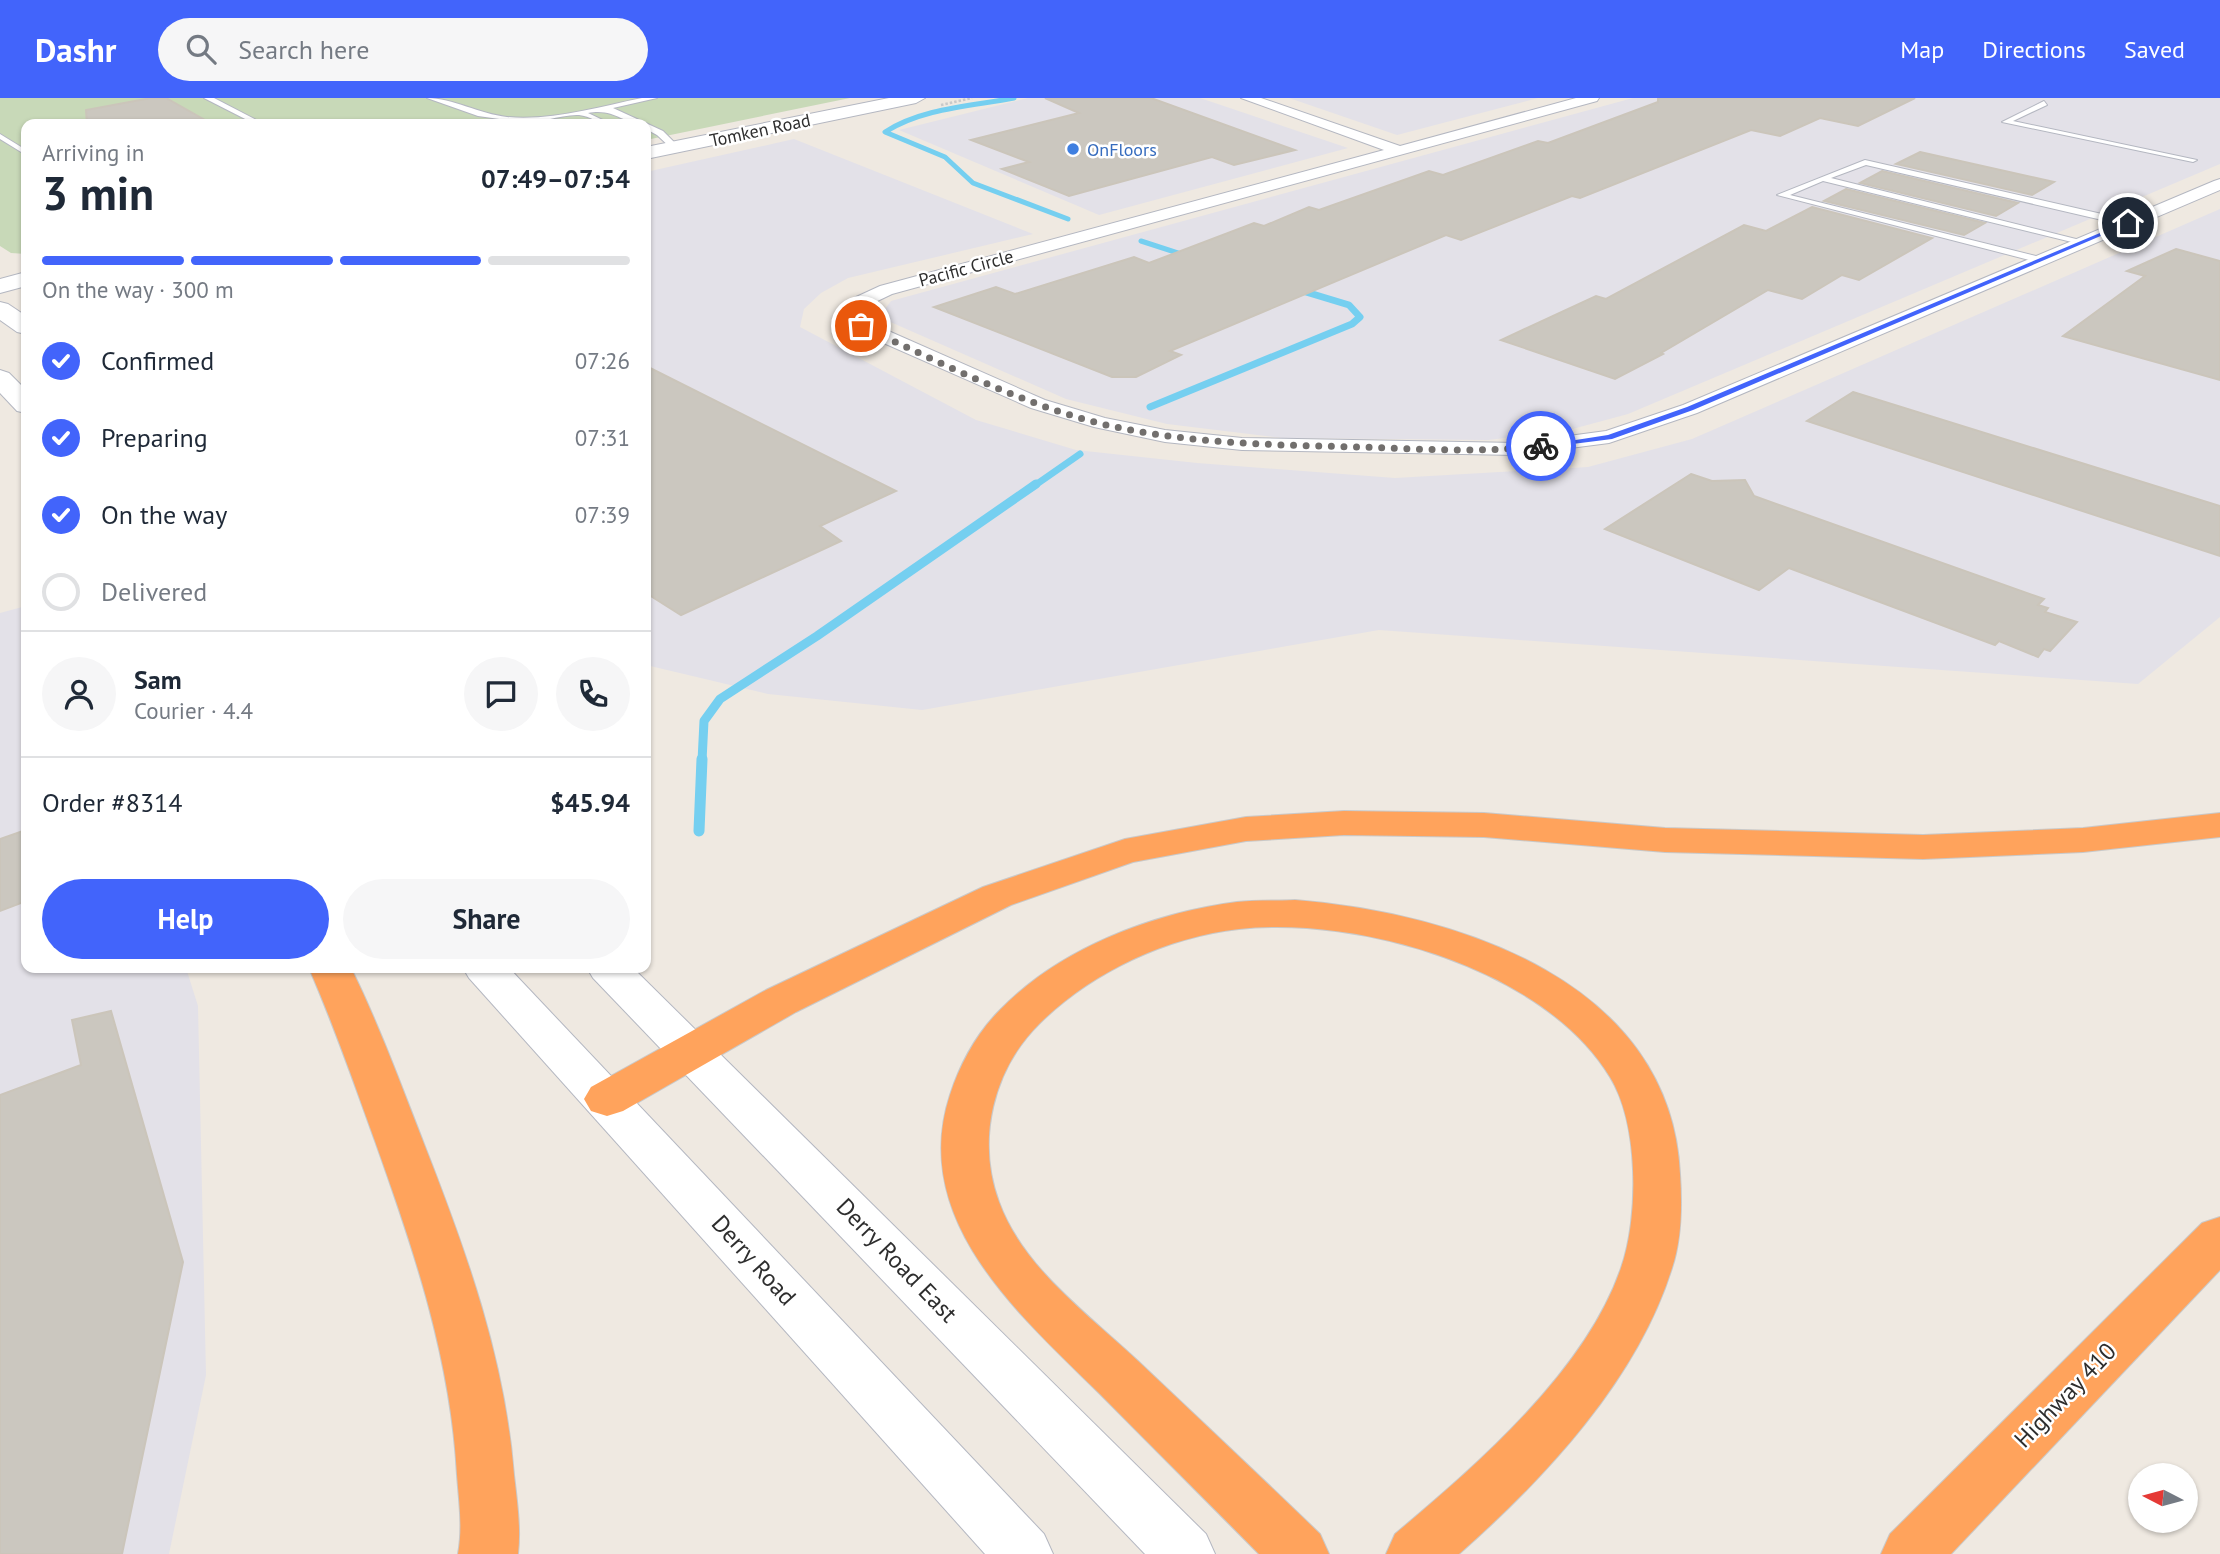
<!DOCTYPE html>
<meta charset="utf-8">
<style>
body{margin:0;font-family:"PT Sans",sans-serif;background:#f6f6f7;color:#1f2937;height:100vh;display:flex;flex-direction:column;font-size:26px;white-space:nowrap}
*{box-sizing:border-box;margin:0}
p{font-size:23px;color:#747a83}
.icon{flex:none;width:38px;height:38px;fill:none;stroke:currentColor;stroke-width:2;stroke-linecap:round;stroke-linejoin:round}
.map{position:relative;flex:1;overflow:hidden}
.sheet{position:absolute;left:21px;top:21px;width:630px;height:854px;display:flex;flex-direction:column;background:#fff;border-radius:14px;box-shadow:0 2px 5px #0004}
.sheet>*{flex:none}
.needle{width:46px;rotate:276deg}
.fabs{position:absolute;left:2128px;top:1365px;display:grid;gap:14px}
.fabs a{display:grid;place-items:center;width:70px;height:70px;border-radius:50%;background:#fff;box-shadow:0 2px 5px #0004;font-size:35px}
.pin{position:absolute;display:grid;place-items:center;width:60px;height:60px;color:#fff;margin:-30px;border:4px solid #fff;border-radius:50%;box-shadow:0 2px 7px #0007}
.courier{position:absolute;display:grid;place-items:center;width:70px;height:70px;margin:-35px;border:5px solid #4264fb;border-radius:50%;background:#fff;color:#222;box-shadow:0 2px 9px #0007}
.summary em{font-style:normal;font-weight:600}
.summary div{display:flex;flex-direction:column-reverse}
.summary{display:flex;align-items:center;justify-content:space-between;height:119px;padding:0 21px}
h1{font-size:46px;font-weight:600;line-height:52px}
.bar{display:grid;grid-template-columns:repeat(4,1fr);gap:10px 7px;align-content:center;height:84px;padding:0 21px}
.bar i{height:9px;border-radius:5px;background:#e0e1e3}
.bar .on{background:#4264fb}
.bar p{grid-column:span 4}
.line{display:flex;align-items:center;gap:18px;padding:0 21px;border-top:2px solid #e0e1e3}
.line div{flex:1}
.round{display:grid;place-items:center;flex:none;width:74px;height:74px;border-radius:37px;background:#f6f6f7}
ol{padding:0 21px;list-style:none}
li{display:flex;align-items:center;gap:21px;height:77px}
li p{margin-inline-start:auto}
li .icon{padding:7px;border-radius:50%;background:#4264fb;color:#fff;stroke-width:4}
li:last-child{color:#747a83}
li i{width:38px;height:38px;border:4px solid #e0e1e3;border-radius:50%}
.primary-button{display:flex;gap:14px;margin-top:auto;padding:14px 21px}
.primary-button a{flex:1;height:80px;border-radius:42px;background:#4264fb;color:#fff;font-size:28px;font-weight:600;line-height:80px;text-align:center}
.primary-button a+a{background:#f6f6f7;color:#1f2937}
header{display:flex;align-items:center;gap:42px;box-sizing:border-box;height:98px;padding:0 35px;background:#4264fb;color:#fff}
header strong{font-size:33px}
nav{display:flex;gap:38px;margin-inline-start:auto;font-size:24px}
.search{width:490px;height:63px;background:#f6f6f7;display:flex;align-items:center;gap:18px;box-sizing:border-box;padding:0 24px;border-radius:38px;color:#747a83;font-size:26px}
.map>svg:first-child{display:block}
</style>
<header>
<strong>Dashr</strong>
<div class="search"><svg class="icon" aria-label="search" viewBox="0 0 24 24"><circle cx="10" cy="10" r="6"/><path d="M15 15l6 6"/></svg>Search here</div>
<nav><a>Map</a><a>Directions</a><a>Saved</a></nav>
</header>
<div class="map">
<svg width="2220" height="1456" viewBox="0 0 2220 1456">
<rect width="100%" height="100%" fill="#efe9e1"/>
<g fill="#e3e1e8">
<polygon points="1028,0 1200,0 1348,50 1099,117 899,32"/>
<polygon points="1289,0 1538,0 1397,37"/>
<polygon points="1633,0 2220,0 2220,66 1628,316 1565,333 1488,342 1283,340 1167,326 1066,301 879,219 891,203"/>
<polygon points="794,41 1033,136 848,180 821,195 804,211 800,229 976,322 1076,352 1197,365 1395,380 1588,369 1692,341 2220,111 2220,519 2138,586 1379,532 922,612 768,596 646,567 646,74"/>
<polygon points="26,508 26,870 186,870 198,908 206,1277 169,1456 0,1456 0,515"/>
</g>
<polygon fill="#c8d9b8" points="0,0 850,0 646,42 646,26 26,26 26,156 11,155 0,148"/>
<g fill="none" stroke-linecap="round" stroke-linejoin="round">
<g stroke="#75cff0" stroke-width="5">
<path d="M1014 0C972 8 922 10 885 34L945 59 973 85 1068 121"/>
<polyline points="1141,143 1190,159"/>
</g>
<g stroke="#75cff0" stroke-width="7">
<polyline points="1150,309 1352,226 1360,219 1349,207 1296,191"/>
<polyline points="1034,388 1080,356"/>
</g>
<polyline stroke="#75cff0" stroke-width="9" points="702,663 704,623 720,601 817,538 1036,386"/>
<polyline stroke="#75cff0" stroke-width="11" points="699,733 702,661"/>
</g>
<g fill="#cbc7bf" stroke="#cbc5ba" stroke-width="2">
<polygon points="151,0 166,0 212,26 87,26 86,12"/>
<polygon points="1045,0 1151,0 1295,52 1234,67 1212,59 1069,98 1002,71 1029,64 971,42 1079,15"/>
<polygon points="1658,0 1915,0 1858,28 1820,20 1780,38 1751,32 1580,100 1572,98 1461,142 1446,137 1170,253 1181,257 1136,279 1112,279 934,209 996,189 1015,196 1134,159 1149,165 1254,125 1264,128 1309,109 1319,112 1429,73 1443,77 1538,43 1548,45 1658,4"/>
<polygon points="1920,54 2054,84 2032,97 1896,66"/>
<polygon points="1882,73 2018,105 1996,118 1860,85"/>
<polygon points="1846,91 1985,125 1964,137 1824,103"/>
<polygon points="1812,109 1932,140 1859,182 1842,177 1802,201 1768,192 1661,255 1663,256 1615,281 1501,242 1596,198 1606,201 1744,127 1766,133"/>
<polygon points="2176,151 2220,163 2220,282 2063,238 2145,178 2127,173"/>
<polygon points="646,268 896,393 820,428 841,443 681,517 646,495"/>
<polygon points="1853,294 2220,408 2220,458 1807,323"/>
<polygon points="1691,376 1712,383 1745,382 1754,398 2044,501 2038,507 2048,510 2045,514 2077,524 2050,553 2044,551 2038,559 1999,543 1995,547 1789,470 1759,492 1605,431"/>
<polygon points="26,732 26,803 0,813 0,741"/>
<polygon points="111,913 183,1164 122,1456 0,1456 0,997 81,967 72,922"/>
</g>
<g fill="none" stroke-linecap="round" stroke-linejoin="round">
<g stroke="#b4b7c1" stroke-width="2">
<g id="lane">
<polygon points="204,0 214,0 264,26 255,26"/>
<path d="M427 0C452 0 480 16 507 19 552 23 598 9 642 0H657L613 10 663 33 679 49 672 51 657 37 646 31V26C621 26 615 10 588 15L611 26C599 26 590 18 579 17 562 16 538 26 518 26L520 24 478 18Z"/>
<polygon points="2044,3 2047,7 2013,23 2197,62 2193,64 2002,24"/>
<polygon points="0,36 26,52 26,57 0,41"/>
<polygon points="1865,62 2128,122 2132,125 2128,128 1866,67 1831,80 2088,144 2084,147 1823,83 1790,97 2044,160 2046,162 2041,165 1777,97"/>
</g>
</g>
<g stroke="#b4b7c1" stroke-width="2">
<polygon id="street" points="1241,0 1261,0 1400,48 1576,0 1599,0 1597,3 892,196 867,208 861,216 868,224 1045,302 1105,320 1165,332 1242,340 1517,345 1606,333 1683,307 2214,83 2220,81 2220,92 1697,315 1609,345 1517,357 1242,352 1165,344 1094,329 1031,310 854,232 842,217 854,200 880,188 1384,52"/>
</g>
<g stroke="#b4b7c1" stroke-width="2">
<g id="secondary">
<polygon points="889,0 925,0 916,5 646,61 646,49"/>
<polygon points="26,174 26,188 0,195 0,181"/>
<polygon points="0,204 8,206 26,218 26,236 17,234 0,222"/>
<polygon points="0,272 9,275 26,292 26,315 17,313 0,295"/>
<polygon points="463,870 509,870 1044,1436 1053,1456 985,1456 469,880"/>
<polygon points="587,870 633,870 1206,1436 1215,1456 1145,1456 593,880"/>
</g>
</g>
<g stroke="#c9c9c9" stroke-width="2">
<g id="highway">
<polygon points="1344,713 1484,715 1665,730 1923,737 2083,730 2220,715 2220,739 2083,754 1923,761 1665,754 1484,739 1344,737 1246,743 1133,764 1011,807 796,914 623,1013 607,1018 591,1013 584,1001 591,989 766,892 983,789 1125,741 1246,719"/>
<path d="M1295 802C1456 815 1671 883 1680 1076 1682 1107 1682 1140 1672 1170 1637 1282 1545 1380 1459 1456H1386L1395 1436C1476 1368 1586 1273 1621 1170 1639 1119 1639 1026 1610 979 1544 870 1358 818 1239 831 1167 839 1092 874 1040 925 993 971 976 1042 999 1104 1023 1170 1089 1217 1138 1263 1199 1321 1260 1378 1320 1436L1329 1456H1259C1206 1402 1152 1349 1099 1295 1020 1217 909 1122 950 997 960 966 977 935 1000 912 1060 850 1153 815 1237 804 1256 802 1276 803 1295 802Z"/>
<path d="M309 870H351C379 927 401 987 424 1046 466 1153 505 1261 514 1377 517 1403 521 1430 518 1456H458C463 1430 459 1403 457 1377 451 1261 414 1152 375 1043 354 985 334 927 309 870Z"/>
<polygon points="2220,1119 2220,1172 1951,1456 1881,1456 1890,1436 2202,1125"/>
</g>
</g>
<polyline stroke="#c9c9c9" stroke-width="2.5" stroke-dasharray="2.5 2" stroke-linecap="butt" points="941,7 972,0"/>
<use href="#lane" fill="#fff" fill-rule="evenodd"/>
<use href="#street" fill="#fff" fill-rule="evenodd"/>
<use href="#secondary" fill="#fff" fill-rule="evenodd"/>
<use href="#highway" fill="#ffa35c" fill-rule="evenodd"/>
</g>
<polygon fill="#4264fb" points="2126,124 2131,125 1693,312 1612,341 1541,350 1537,348 1608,337 1687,309"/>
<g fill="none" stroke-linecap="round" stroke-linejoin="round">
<path stroke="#726f6d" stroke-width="7" stroke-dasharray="0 12.6" d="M861 228C940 264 1018 305 1102 326 1187 346 1274 347 1360 349 1420 351 1481 355 1541 348"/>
</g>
<circle fill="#3f7fe0" stroke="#fff" stroke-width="2.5" cx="1073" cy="51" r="7"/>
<g text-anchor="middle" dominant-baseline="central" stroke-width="5" stroke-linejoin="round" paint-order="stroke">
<g font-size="18" fill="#2e2e2e" stroke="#fff">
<text transform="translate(760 32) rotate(-12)">Tomken Road</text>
<text transform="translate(966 170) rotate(-15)">Pacific Circle</text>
</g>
<g font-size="18" fill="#366cbe" stroke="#fff" text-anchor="start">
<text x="1087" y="51">OnFloors</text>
</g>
<g font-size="24" fill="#2e2e2e" stroke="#fff">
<text transform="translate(754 1162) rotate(48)">Derry Road</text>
<text transform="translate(897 1162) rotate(46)">Derry Road East</text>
<text transform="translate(2065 1297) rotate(-46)">Highway 410</text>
</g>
</g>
</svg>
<div class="fabs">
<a><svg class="needle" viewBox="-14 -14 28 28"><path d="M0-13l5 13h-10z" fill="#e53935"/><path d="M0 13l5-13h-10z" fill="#747a83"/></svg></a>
</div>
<div class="pin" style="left:861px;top:228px;background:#ea580c"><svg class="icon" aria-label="bag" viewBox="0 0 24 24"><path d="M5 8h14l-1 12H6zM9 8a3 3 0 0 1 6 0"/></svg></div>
<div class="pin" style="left:2128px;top:125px;background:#1f2937"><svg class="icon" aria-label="home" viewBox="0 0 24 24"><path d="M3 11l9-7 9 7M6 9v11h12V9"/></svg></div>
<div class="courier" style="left:1541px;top:348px"><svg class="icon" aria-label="bike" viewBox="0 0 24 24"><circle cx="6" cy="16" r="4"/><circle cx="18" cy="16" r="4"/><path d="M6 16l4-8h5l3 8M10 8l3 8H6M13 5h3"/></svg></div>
<section class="sheet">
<div class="summary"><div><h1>3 min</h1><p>Arriving in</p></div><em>07:49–07:54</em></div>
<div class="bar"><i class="on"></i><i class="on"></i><i class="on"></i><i></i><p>On the way · 300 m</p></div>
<ol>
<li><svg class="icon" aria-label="check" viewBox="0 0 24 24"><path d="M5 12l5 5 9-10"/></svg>Confirmed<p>07:26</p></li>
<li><svg class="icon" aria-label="check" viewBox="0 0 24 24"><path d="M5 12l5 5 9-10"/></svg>Preparing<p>07:31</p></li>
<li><svg class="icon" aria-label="check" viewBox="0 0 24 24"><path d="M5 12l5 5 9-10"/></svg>On the way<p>07:39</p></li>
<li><i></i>Delivered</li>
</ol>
<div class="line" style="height:126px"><a class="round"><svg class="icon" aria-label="person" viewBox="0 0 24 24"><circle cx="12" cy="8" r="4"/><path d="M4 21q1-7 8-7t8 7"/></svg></a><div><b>Sam</b><p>Courier · 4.4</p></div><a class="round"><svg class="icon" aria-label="chat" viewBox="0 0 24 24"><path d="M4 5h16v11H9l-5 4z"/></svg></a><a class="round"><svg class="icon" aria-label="phone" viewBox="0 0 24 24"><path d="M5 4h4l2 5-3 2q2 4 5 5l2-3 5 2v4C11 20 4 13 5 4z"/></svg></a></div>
<div class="line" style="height:91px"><div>Order #8314</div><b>$45.94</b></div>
<div class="primary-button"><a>Help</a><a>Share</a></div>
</section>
</div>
